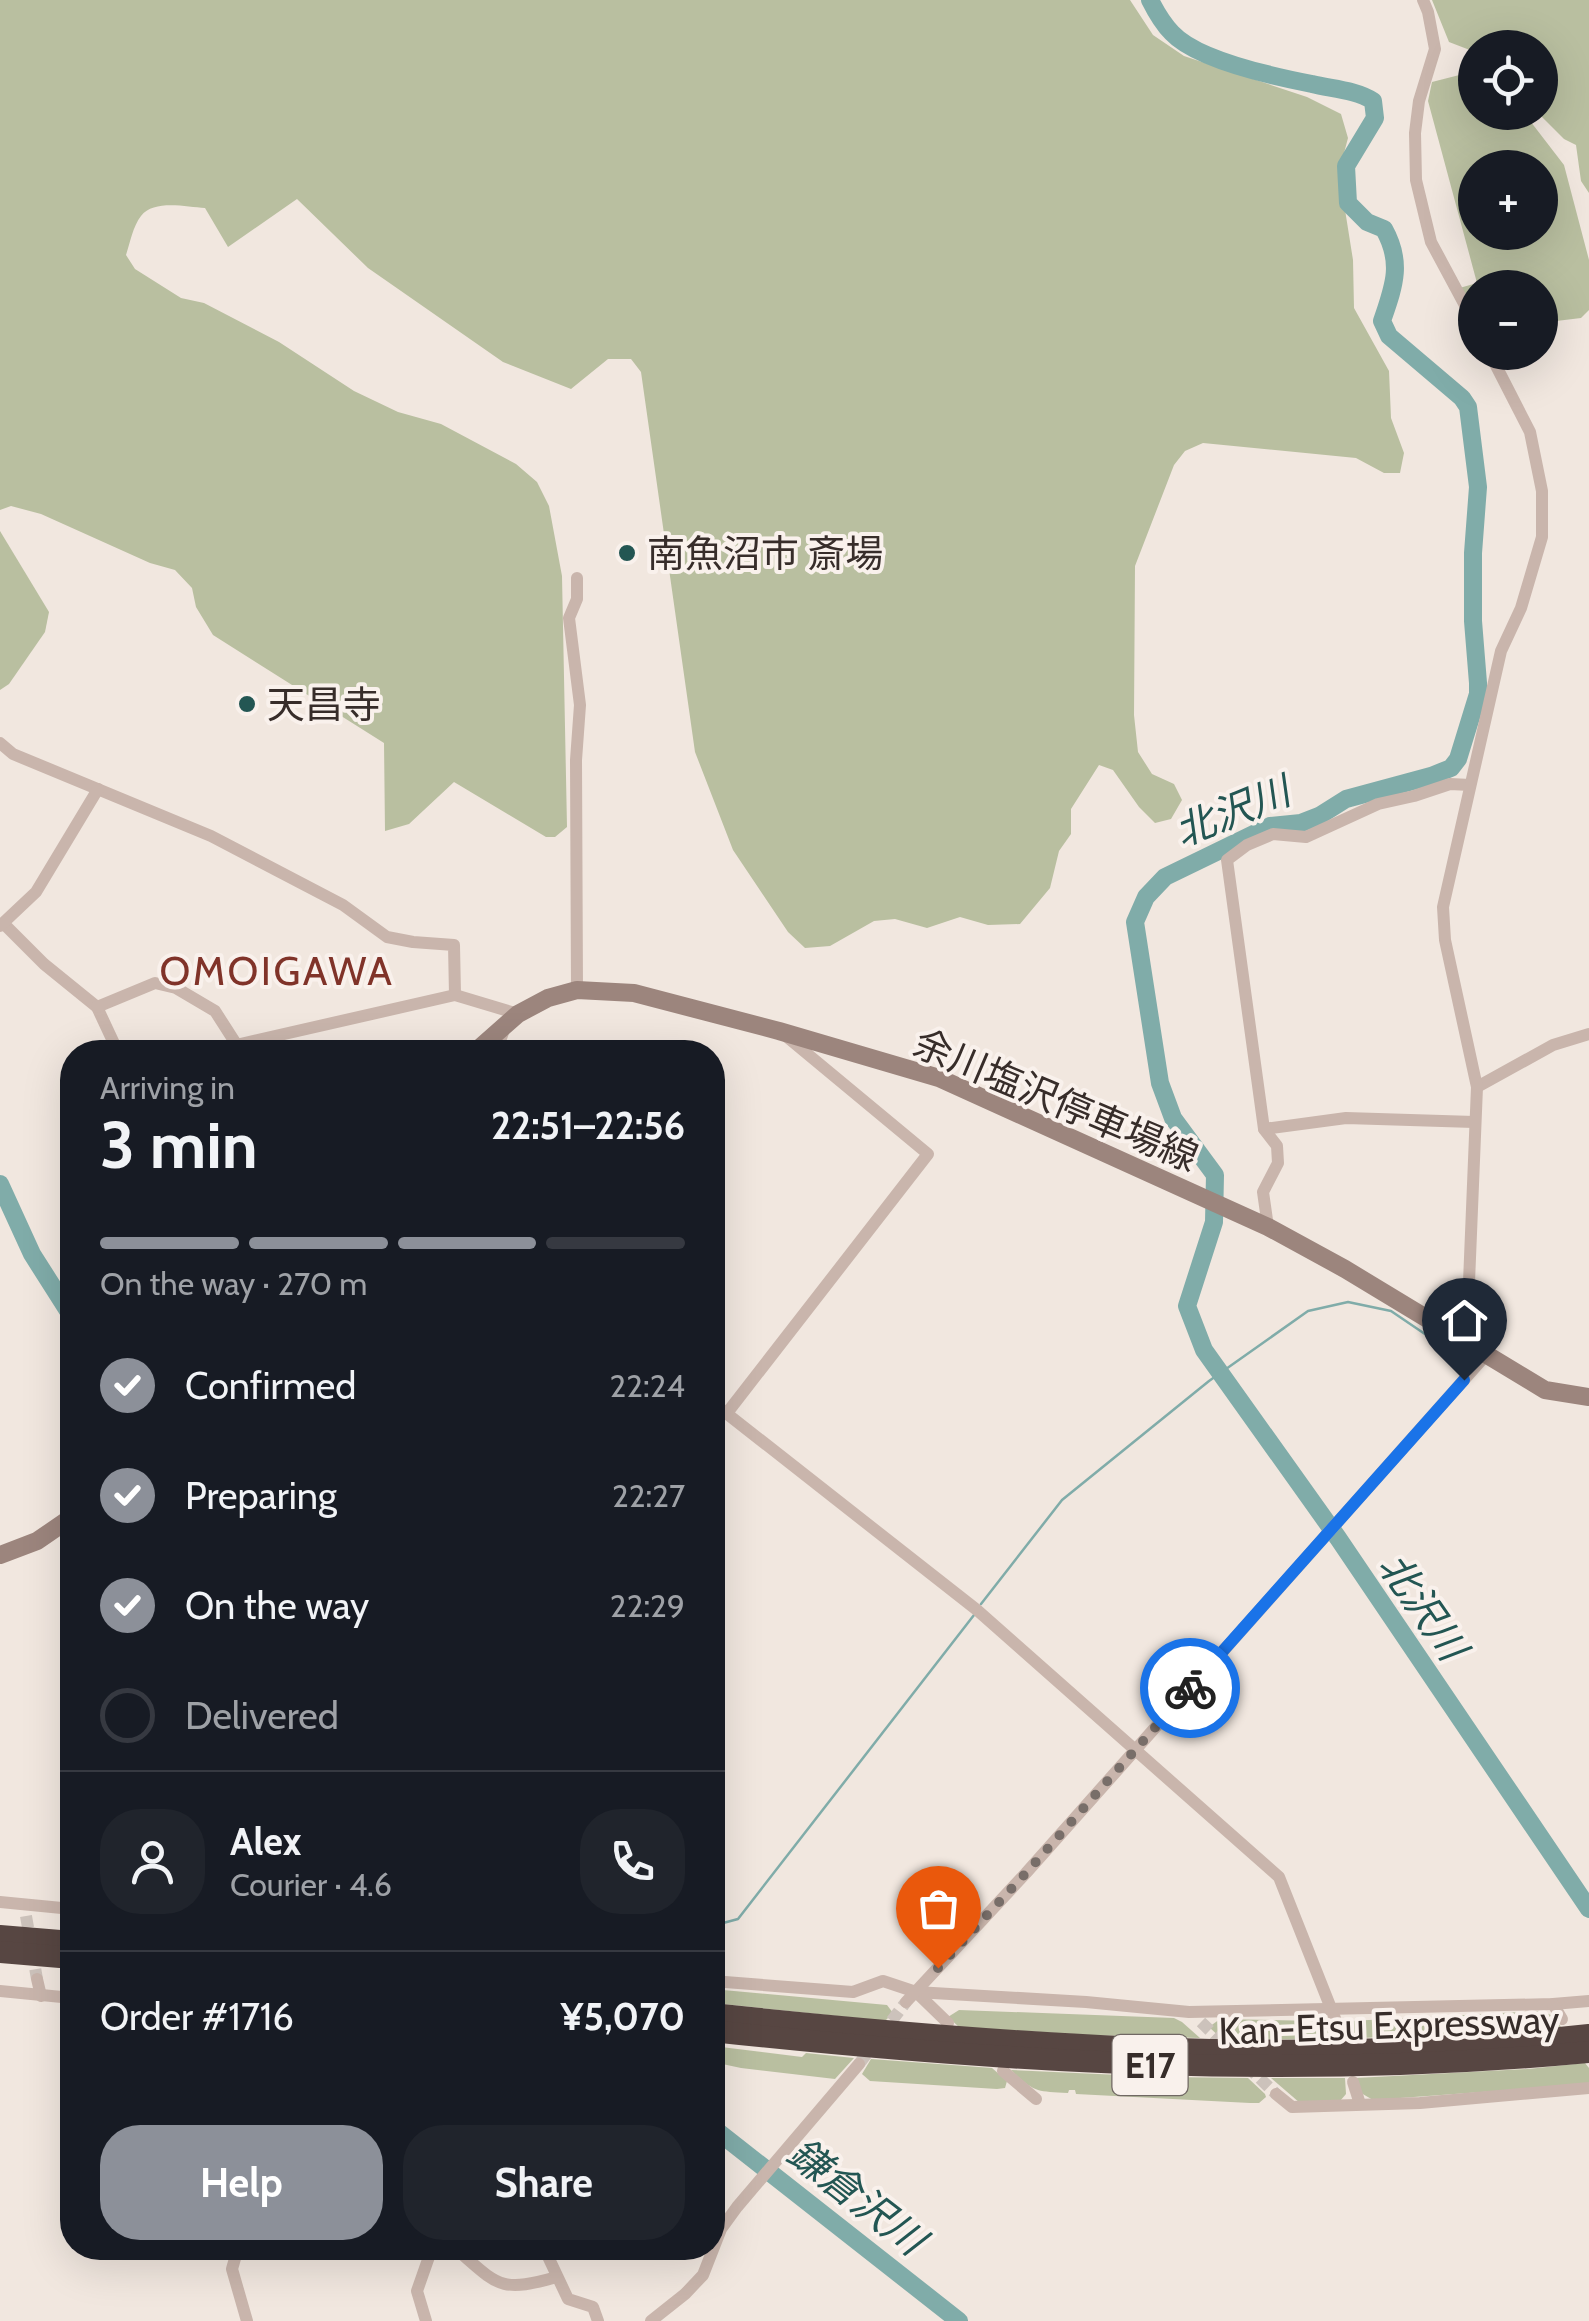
<!DOCTYPE html>
<meta charset="utf-8">
<style>
body{margin:0;font-family:Cabin,"Noto Sans JP",sans-serif;background:#20242c;color:#f1f3f6;height:100vh;display:flex;flex-direction:column;font-size:38px;white-space:nowrap}
*{box-sizing:border-box;margin:0}
p{font-size:32px;color:#9ea1a6}
.icon{flex:none;width:55px;height:55px;fill:none;stroke:currentColor;stroke-width:2;stroke-linecap:round;stroke-linejoin:round}
.map{position:relative;flex:1;overflow:hidden}
.panel{position:absolute;left:60px;top:1040px;width:665px;height:1220px;display:flex;flex-direction:column;background:#171b24;border-radius:40px;box-shadow:0 10px 40px #0002}
.panel>*{flex:none}
.buttons{position:absolute;left:1458px;top:30px;display:grid;gap:20px}
.buttons a{display:grid;place-items:center;width:100px;height:100px;border-radius:50%;background:#171b24;box-shadow:0 10px 40px #0002;font-size:50px}
.pin{position:absolute;display:grid;place-items:center;width:85px;height:85px;color:#fff;margin:-102px -42px;border-radius:50% 50% 50% 0;rotate:-45deg;box-shadow:0 0 10px #0007}
.pin .icon{rotate:45deg}
.courier{position:absolute;display:grid;place-items:center;width:100px;height:100px;margin:-50px;border:8px solid #1a73e8;border-radius:50%;background:#fff;color:#222;box-shadow:0 2px 12px #0007}
.head em{font-style:normal;font-weight:800}
.head div{display:flex;flex-direction:column-reverse}
.head{display:flex;align-items:center;justify-content:space-between;height:170px;padding:0 40px}
h1{font-size:65px;font-weight:800;line-height:75px}
.bar{display:grid;grid-template-columns:repeat(4,1fr);gap:15px 10px;align-content:center;height:120px;padding:0 40px}
.bar i{height:12px;border-radius:8px;background:#363941}
.bar .active{background:#8c9099}
.bar p{grid-column:span 4}
.line{display:flex;align-items:center;gap:25px;padding:0 40px;border-top:2px solid #363941}
.line div{flex:1}
.round{display:grid;place-items:center;flex:none;width:105px;height:105px;border-radius:40px;background:#20242c}
ol{padding:0 40px;list-style:none}
li{display:flex;align-items:center;gap:30px;height:110px}
li p{margin-inline-start:auto}
li .icon{padding:10px;border-radius:50%;background:#8c9099;color:#fff;stroke-width:4}
li:last-child{color:#9ea1a6}
li i{width:55px;height:55px;border:5px solid #363941;border-radius:50%}
.button{display:flex;gap:20px;margin-top:auto;padding:20px 40px}
.button a{flex:1;height:115px;border-radius:40px;background:#8c9099;color:#fff;font-size:40px;font-weight:800;line-height:115px;text-align:center}
.button a+a{background:#20242c;color:#f1f3f6}
.map>svg:first-child{display:block}
</style>
<div class="map">
<svg width="1589" height="2321" viewBox="0 0 1589 2321">
<rect width="100%" height="100%" fill="#f1e7df"/>
<g fill="#b9bfa0" fill-rule="evenodd">
<path d="M0 0H1130L1153 35 1184 56 1307 97 1341 114 1348 138 1339 172 1353 260 1354 308 1389 371 1391 418 1404 453 1400 473H1384L1356 458 1203 443 1185 451 1174 465 1135 566 1134 715 1138 752 1152 774 1174 784 1182 800 1171 819 1155 823 1139 807 1113 770 1099 765 1071 809V834L1059 851 1050 888 1020 924 988 925 960 917 927 928 895 919 874 921 830 946 805 948 788 932 733 850 695 752 641 372 631 359H608L571 389 503 362 368 268 297 199 228 247 205 208C186 207 154 199 141 216 133 226 130 243 126 255L135 269 181 298 204 303 279 342 354 391 398 412 441 424 516 464 537 482 549 506 562 576 567 827 555 837H546L454 782 409 824 385 831 384 743 213 635 196 607 192 588 175 570 150 563 41 514 11 506 0 510Z"/>
<polygon points="1432,0 1589,0 1589,193 1581,181 1576,145 1564,139 1538,113 1540,48 1475,48 1475,52 1449,42"/>
<path d="M1475 71V112L1524 113 1564 165 1589 260V310L1581 318 1540 323V288H1475V324L1456 289 1477 283 1428 101 1432 82ZM1475 168H1540V232H1475Z"/>
<polygon points="0,531 49,612 45,632 9,684 0,690"/>
<polygon points="712,1989 887,2005 893,2013 885,2021 713,2003"/>
<polygon points="959,2010 1174,2018 1182,2022 1200,2038 1089,2035 959,2027 948,2017"/>
<path d="M1542 2011 1553 2016 1561 2027 1345 2039C1343 2031 1344 2027 1350 2021Z"/>
<polygon points="1220,2019 1317,2021 1328,2027 1334,2039 1223,2040 1209,2027"/>
<polygon points="713,2046 802,2057 806,2053 854,2058 835,2079 741,2068 713,2062"/>
<polygon points="871,2059 992,2068 1007,2081 1005,2088 997,2089 870,2081 862,2074"/>
<polygon points="1585,2063 1589,2068 1589,2084 1373,2100 1361,2093 1356,2078 1528,2069"/>
<path d="M1011 2070 1163 2077 1248 2078 1265 2094 1266 2097 1259 2103H1250L1076 2094 1075 2090H1069L1068 2093C1036 2091 1035 2093 1011 2070Z"/>
<polygon points="1271,2078 1345,2078 1346,2094 1340,2101 1300,2103"/>
</g>
<g fill="none" stroke-linecap="round" stroke-linejoin="round">
<g stroke="#80aca9" stroke-width="2.5">
<polyline points="981,1604 1062,1500 1209,1381 1308,1311 1348,1302 1391,1311 1450,1351"/>
<polyline points="712,1926 738,1919 974,1615"/>
</g>
<g stroke="#80aca9" stroke-width="18">
<path d="M1150 0C1156 12 1163 24 1172 33 1197 60 1276 77 1312 84 1333 89 1356 90 1373 101L1375 118 1346 166 1348 203 1367 222 1384 229C1403 263 1394 286 1382 321L1389 336 1462 398 1468 407 1478 487 1473 553V621L1478 683V694L1458 759 1451 768 1431 776 1346 799 1319 816 1301 823 1270 826 1165 877 1146 897 1135 922 1160 1083 1173 1118 1215 1175 1214 1222 1187 1306 1204 1350 1338 1538 1589 1909"/>
<polyline points="0,1184 32,1254 72,1317"/>
<polyline points="712,2127 959,2321"/>
</g>
<g stroke="#ccc2bb" stroke-width="12" stroke-dasharray="12 6" stroke-linecap="butt">
<polyline points="26,1916 37,1979"/>
<polyline points="1201,2022 1228,2048"/>
<polyline points="859,2064 906,2002"/>
<polyline points="1247,2066 1276,2094"/>
</g>
<g stroke="#c9b5ac" stroke-width="12">
<polyline points="1423,0 1428,12 1435,49 1419,101 1415,133 1416,180 1431,242 1475,324"/>
<polyline points="0,743 13,754 211,836 343,905 387,937 413,942 454,945 455,995"/>
<polyline points="4,924 44,964 97,1007 118,1052"/>
<polyline points="0,926 36,892 98,789"/>
<polyline points="577,990 576,760 580,705 569,618 577,599 577,578"/>
<polyline points="97,1007 155,983 176,988 215,1011 240,1050"/>
<polyline points="236,1045 455,995 518,1014"/>
<polyline points="496,1052 505,1027"/>
<polyline points="1477,1087 1553,1045 1589,1034"/>
<polyline points="1264,1129 1346,1118 1474,1122"/>
<polyline points="1268,1227 1263,1192 1278,1163 1277,1146 1264,1129 1227,860 1247,845 1273,834 1306,837 1378,804 1414,796 1450,784 1470,785"/>
<polyline points="712,1402 977,1610 1279,1877 1336,2021"/>
<polyline points="727,1413 928,1154 787,1037"/>
<polyline points="0,1902 72,1909"/>
<polyline points="37,1979 41,1996"/>
<polyline points="712,1981 853,1992 883,1981 916,1992 1086,2002 1189,2012 1553,2004 1589,2001"/>
<polyline points="0,1991 72,1998"/>
<polyline points="916,1992 948,2023"/>
<polyline points="906,2002 1026,1873 1486,1355 1488,1334 1469,1282 1477,1087 1445,940 1443,907 1501,651 1521,608 1542,537 1542,491 1530,432 1489,352"/>
<polyline points="1553,2004 1562,2019"/>
<polyline points="1003,2071 1036,2099"/>
<polyline points="1353,2082 1360,2104"/>
<polyline points="1276,2094 1292,2107 1420,2103 1589,2088"/>
<path d="M455 2248C499 2286 499 2293 557 2277"/>
<polyline points="544,2248 568,2299 593,2307 598,2321"/>
<polyline points="247,2321 232,2269 236,2255 264,2248"/>
<polyline points="426,2321 417,2291 431,2251 430,2248"/>
<polyline points="651,2321 685,2294 703,2275 721,2229 737,2207 859,2064"/>
</g>
<g stroke="#9c857d" stroke-width="18">
<polyline points="475,1052 518,1014 548,998 577,990 634,993 779,1031 939,1078 1268,1227 1345,1269 1545,1390 1589,1397"/>
<polyline points="0,1555 37,1541 72,1517"/>
</g>
<g stroke="#574642" stroke-width="22">
<polyline points="0,1936 72,1942"/>
<polyline points="0,1952 72,1958"/>
<path d="M712 2014C1003 2045 1297 2067 1589 2035"/>
<path d="M712 2031C1007 2063 1294 2080 1589 2052"/>
</g>
</g>
<g fill="none" stroke-linecap="round" stroke-linejoin="round">
<polyline stroke="#786e69" stroke-width="10" stroke-dasharray="0 18" points="938,1968 1026,1873 1190,1688"/>
<polyline stroke="#1a73e8" stroke-width="12" points="1190,1688 1464,1380"/>
</g>
<g fill="#235653" stroke="#f9f1ec" stroke-width="4">
<circle cx="627" cy="553" r="10"/>
<circle cx="247" cy="704" r="10"/>
</g>
<g text-anchor="middle" dominant-baseline="central" stroke-width="8" stroke-linejoin="round" paint-order="stroke">
<rect fill="#f9f1ec" stroke="#716864" stroke-width="2.5" x="1112.5" y="2035" width="75" height="60" rx="8"/>
<g font-size="35" font-weight="bold" fill="#372d2a">
<text x="1150" y="2065">E17</text>
</g>
<g font-size="38" fill="#372d2a" stroke="#f9f1ec" text-anchor="start">
<text x="647" y="553">南魚沼市 斎場</text>
<text x="267" y="704">天昌寺</text>
</g>
<g font-size="38" fill="#372d2a" stroke="#f9f1ec">
<text transform="translate(1056 1100) rotate(23)">余川塩沢停車場線</text>
<text transform="translate(1389 2025) rotate(-2)">Kan-Etsu Expressway</text>
</g>
<g font-size="40" font-style="italic" fill="#235653" stroke="#f9f1ec">
<text transform="translate(1232 811) rotate(-22)">北沢川</text>
<text transform="translate(1423 1606) rotate(55)">北沢川</text>
<text transform="translate(857 2196) rotate(38)">鎌倉沢川</text>
</g>
<g font-size="40" letter-spacing="2.5" fill="#803329" stroke="#f9f1ec">
<text x="277" y="970">OMOIGAWA</text>
</g>
</g>
</svg>
<div class="buttons">
<a><svg class="icon" aria-label="locate" viewBox="0 0 24 24"><circle cx="12" cy="12" r="6"/><path d="M12 2v4M12 18v4M2 12h4M18 12h4"/></svg></a>
<a>+</a>
<a>−</a>
</div>
<div class="pin" style="left:938px;top:1968px;background:#ea580c"><svg class="icon" aria-label="bag" viewBox="0 0 24 24"><path d="M5 8h14l-1 12H6zM9 8a3 3 0 0 1 6 0"/></svg></div>
<div class="pin" style="left:1464px;top:1380px;background:#1f2937"><svg class="icon" aria-label="home" viewBox="0 0 24 24"><path d="M3 11l9-7 9 7M6 9v11h12V9"/></svg></div>
<div class="courier" style="left:1190px;top:1688px"><svg class="icon" aria-label="bike" viewBox="0 0 24 24"><circle cx="6" cy="16" r="4"/><circle cx="18" cy="16" r="4"/><path d="M6 16l4-8h5l3 8M10 8l3 8H6M13 5h3"/></svg></div>
<section class="panel">
<div class="head"><div><h1>3 min</h1><p>Arriving in</p></div><em>22:51–22:56</em></div>
<div class="bar"><i class="active"></i><i class="active"></i><i class="active"></i><i></i><p>On the way · 270 m</p></div>
<ol>
<li><svg class="icon" aria-label="check" viewBox="0 0 24 24"><path d="M5 12l5 5 9-10"/></svg>Confirmed<p>22:24</p></li>
<li><svg class="icon" aria-label="check" viewBox="0 0 24 24"><path d="M5 12l5 5 9-10"/></svg>Preparing<p>22:27</p></li>
<li><svg class="icon" aria-label="check" viewBox="0 0 24 24"><path d="M5 12l5 5 9-10"/></svg>On the way<p>22:29</p></li>
<li><i></i>Delivered</li>
</ol>
<div class="line" style="height:180px"><a class="round"><svg class="icon" aria-label="person" viewBox="0 0 24 24"><circle cx="12" cy="8" r="4"/><path d="M4 21q1-7 8-7t8 7"/></svg></a><div><b>Alex</b><p>Courier · 4.6</p></div><a class="round"><svg class="icon" aria-label="phone" viewBox="0 0 24 24"><path d="M5 4h4l2 5-3 2q2 4 5 5l2-3 5 2v4C11 20 4 13 5 4z"/></svg></a></div>
<div class="line" style="height:130px"><div>Order #1716</div><b>¥5,070</b></div>
<div class="button"><a>Help</a><a>Share</a></div>
</section>
</div>
